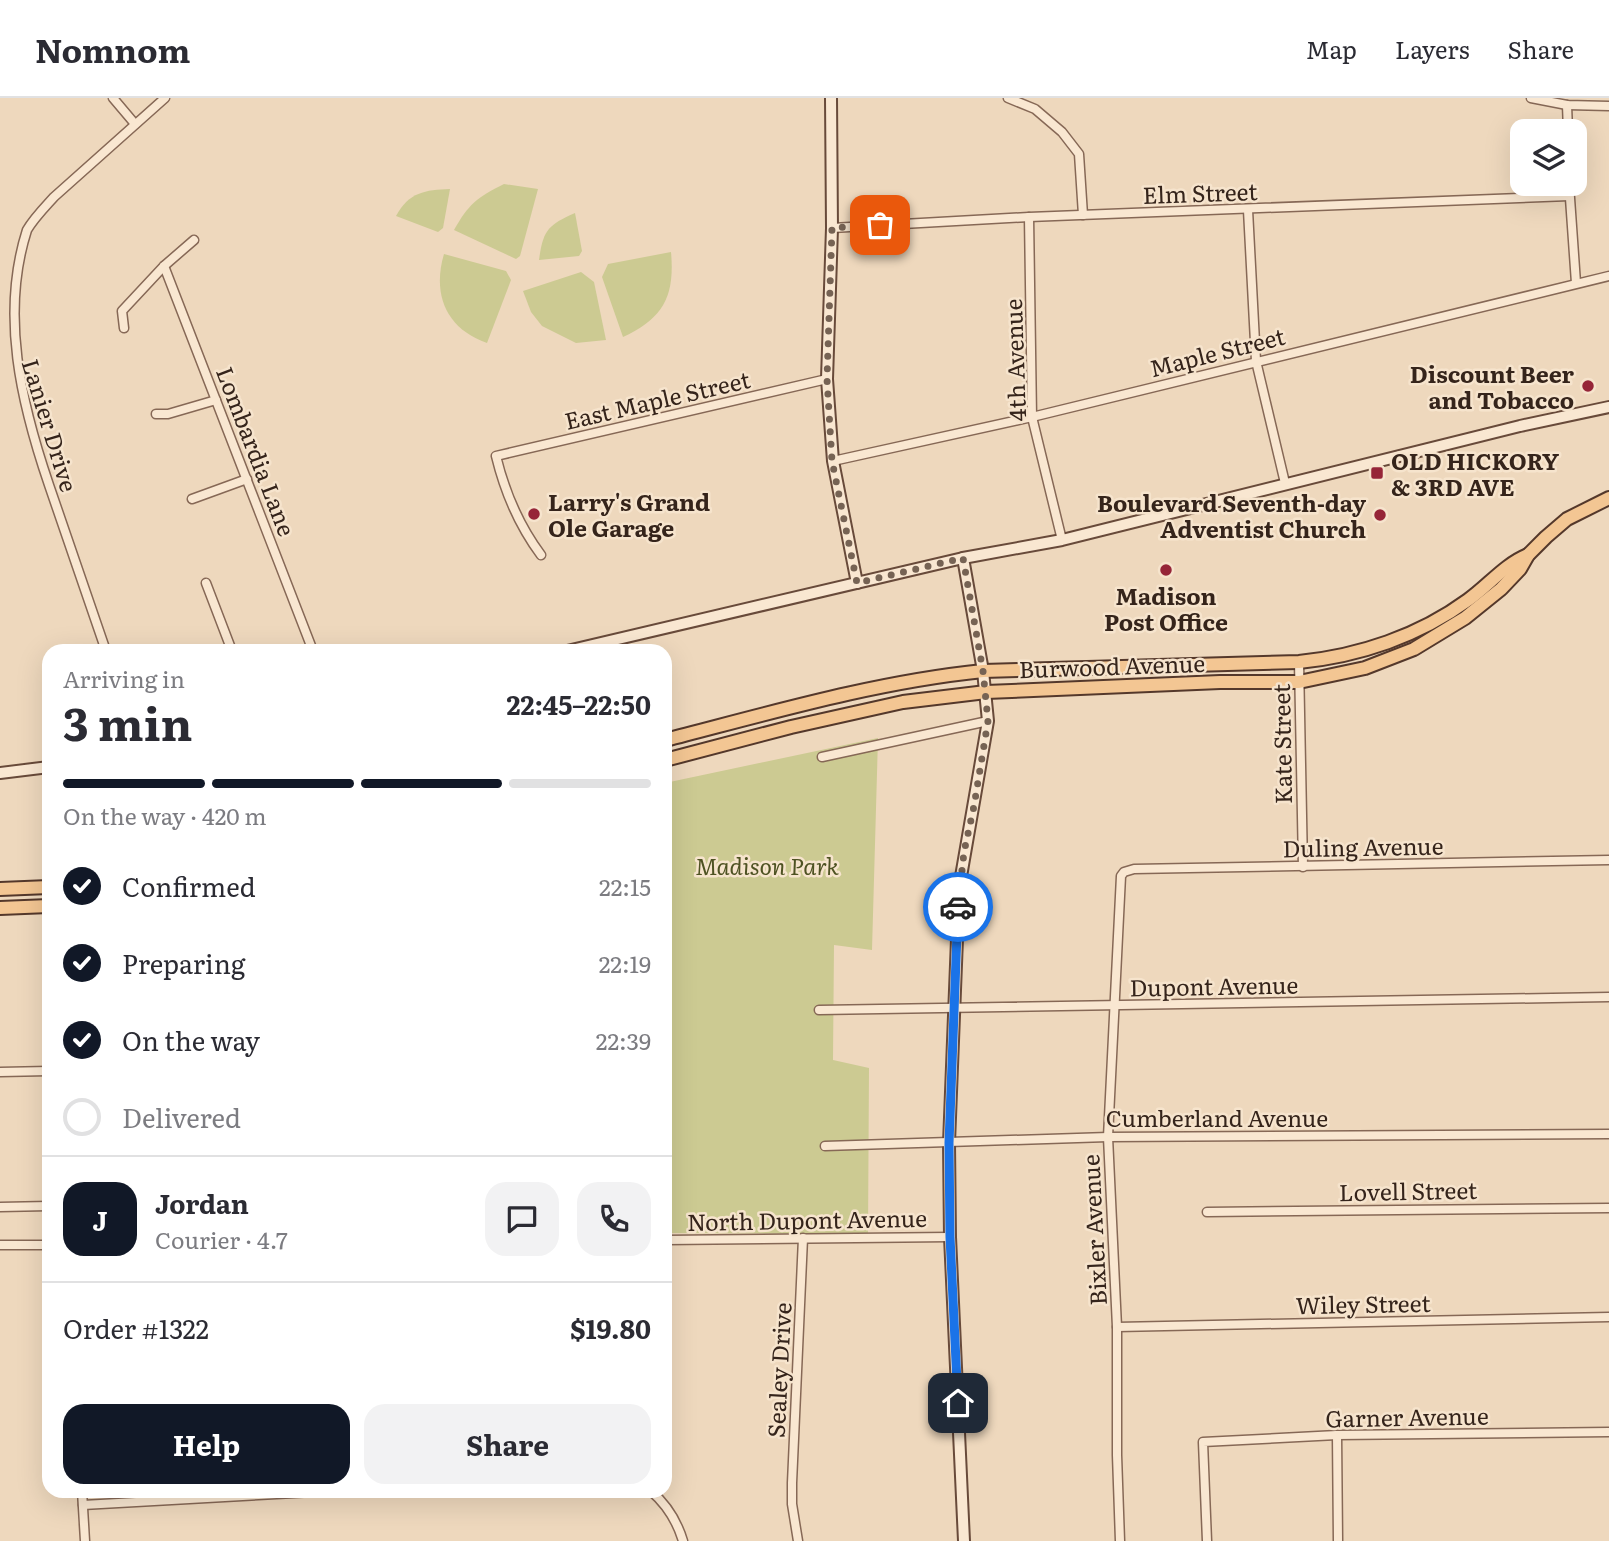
<!DOCTYPE html>
<meta charset="utf-8">
<style>
body{margin:0;font-family:Literata,serif;background:#f2f2f3;color:#2b2b33;height:100vh;display:flex;flex-direction:column;font-size:26px;white-space:nowrap}
*{box-sizing:border-box;margin:0}
p{font-size:23px;color:#7c7c81}
.icon{flex:none;width:38px;height:38px;fill:none;stroke:currentColor;stroke-width:2;stroke-linecap:round;stroke-linejoin:round}
.map{position:relative;flex:1;overflow:hidden}
.panel{position:absolute;left:42px;top:546px;width:630px;height:854px;display:flex;flex-direction:column;background:#fff;border-radius:21px;box-shadow:0 7px 28px #0002}
.panel>*{flex:none}
.buttons{position:absolute;left:1510px;top:21px;display:grid;gap:14px}
.buttons a{display:grid;place-items:center;width:77px;height:77px;border-radius:14px;background:#fff;box-shadow:0 7px 28px #0002;font-size:35px}
.pin{position:absolute;display:grid;place-items:center;width:60px;height:60px;color:#fff;margin:-30px;border-radius:14px;box-shadow:0 4px 10px #0006}
.courier{position:absolute;display:grid;place-items:center;width:70px;height:70px;margin:-35px;border:5px solid #1a73e8;border-radius:50%;background:#fff;color:#222;box-shadow:0 2px 9px #0007}
.summary em{font-style:normal;font-weight:700}
.summary div{display:flex;flex-direction:column-reverse}
.summary{display:flex;align-items:center;justify-content:space-between;height:119px;padding:0 21px}
h1{font-size:46px;font-weight:700;line-height:52px}
.bar{display:grid;grid-template-columns:repeat(4,1fr);gap:10px 7px;align-content:center;height:84px;padding:0 21px}
.bar i{height:9px;border-radius:5px;background:#e1e1e2}
.bar .on{background:#111827}
.bar p{grid-column:span 4}
.line{display:flex;align-items:center;gap:18px;padding:0 21px;border-top:2px solid #e1e1e2}
.line div{flex:1}
.round{display:grid;place-items:center;flex:none;width:74px;height:74px;border-radius:21px;background:#f2f2f3}
ol{padding:0 21px;list-style:none}
li{display:flex;align-items:center;gap:21px;height:77px}
li p{margin-inline-start:auto}
li .icon{padding:7px;border-radius:50%;background:#111827;color:#fff;stroke-width:4}
li:last-child{color:#7c7c81}
li i{width:38px;height:38px;border:4px solid #e1e1e2;border-radius:50%}
.cta{display:flex;gap:14px;margin-top:auto;padding:14px 21px}
.cta a{flex:1;height:80px;border-radius:21px;background:#111827;color:#fff;font-size:28px;font-weight:700;line-height:80px;text-align:center}
.cta a+a{background:#f2f2f3;color:#2b2b33}
header{display:flex;align-items:center;gap:42px;box-sizing:border-box;height:98px;padding:0 35px;background:#fff;border-bottom:2px solid #e1e1e2}
header strong{font-size:33px}
nav{display:flex;gap:38px;margin-inline-start:auto;font-size:24px}
.map>svg:first-child{display:block}
</style>
<header>
<strong>Nomnom</strong>
<nav><a>Map</a><a>Layers</a><a>Share</a></nav>
</header>
<div class="map">
<svg width="1609" height="1443" viewBox="0 0 1609 1443">
<rect width="100%" height="100%" fill="#eed8bd"/>
<g fill="#ccca92">
<path d="M504 86 538 91 520 158 516 161 454 132C468 107 477 99 504 86Z"/>
<path d="M450 91 443 130 438 134 396 118C409 94 425 92 450 91Z"/>
<path d="M575 115 582 153 579 158 539 162C543 132 548 127 575 115Z"/>
<path d="M671 154C675 199 663 220 623 239L602 179 608 166Z"/>
<path d="M444 156 506 173 511 182 487 245C446 231 432 196 444 156Z"/>
<polygon points="581,174 594,184 606,242 576,245 542,228 531,214 523,193"/>
<polygon points="878,640 872,852 834,847 833,962 869,970 868,1136 665,1135 665,685"/>
</g>
<g fill="none" stroke-linecap="round" stroke-linejoin="round">
<g stroke="#866856" stroke-width="11">
<g id="street">
<polyline points="113,0 135,26"/>
<polyline points="1008,0 1035,11 1062,34 1079,56 1083,117"/>
<polyline points="1531,0 1567,7 1609,8"/>
<polyline points="1567,7 1568,33"/>
<polyline points="1569,86 1576,185"/>
<polyline points="1248,112 1256,263 1285,385"/>
<polyline points="1029,119 1032,319 1062,442"/>
<polyline points="832,130 1029,119 1569,98"/>
<polyline points="164,168 313,553"/>
<polyline points="124,230 122,213 164,168 194,142"/>
<polyline points="156,316 168,316 216,302"/>
<polyline points="833,363 1032,319 1609,178"/>
<polyline points="192,401 247,381"/>
<path d="M541 457C518 426 505 395 496 358L827 281"/>
<polyline points="206,485 232,553"/>
<path d="M106 553C87 498 68 443 49 387 21 305 0 216 27 132 34 120 45 109 54 99L165 0"/>
<polyline points="1299,564 1303,769"/>
<polyline points="822,659 988,623"/>
<polyline points="819,912 1609,899"/>
<polyline points="0,974 49,973"/>
<polyline points="825,1048 1108,1039 1609,1036"/>
<polyline points="0,1109 49,1108"/>
<polyline points="1207,1114 1609,1110"/>
<polyline points="665,1142 950,1139"/>
<polyline points="0,1147 49,1147"/>
<polyline points="1117,1229 1609,1219"/>
<polyline points="1337,1337 1338,1443"/>
<polyline points="82,1393 85,1443"/>
<path d="M651 1393C666 1406 677 1423 683 1443"/>
<polyline points="83,1407 331,1393"/>
<polyline points="798,1443 792,1406 792,1385 803,1140"/>
<polyline points="1120,1443 1117,1357 1117,1229 1108,1039 1121,778 1124,774 1134,771 1609,762"/>
<polyline points="1207,1443 1203,1344 1337,1337 1609,1334"/>
</g>
</g>
<g stroke="#684a3a" stroke-width="14">
<g id="secondary">
<polyline points="831,0 832,130 827,281 833,363 857,485"/>
<polyline points="963,460 983,573 988,623 959,790 949,1045 950,1139 964,1443"/>
<polyline points="567,553 963,460 1062,442 1520,328 1609,309"/>
<polyline points="0,675 49,669"/>
</g>
</g>
<g stroke="#54382b" stroke-width="16">
<g id="primary">
<path d="M665 642C770 615 875 584 983 573L1299 564C1359 558 1419 538 1468 502 1489 487 1504 467 1528 457"/>
<polyline points="665,662 791,629 903,604 986,594 1220,584 1299,584 1365,570 1414,551 1465,520 1501,491 1520,471 1528,457 1546,439 1567,421 1609,400"/>
<polyline points="0,791 49,789"/>
<polyline points="0,810 49,808"/>
</g>
</g>
<use href="#street" stroke="#f9e7d1" stroke-width="8"/>
<use href="#secondary" stroke="#f9e7d1" stroke-width="10"/>
<use href="#primary" stroke="#f3c693" stroke-width="12"/>
</g>
<g fill="none" stroke-linecap="round" stroke-linejoin="round">
<polyline stroke="#766354" stroke-width="7" stroke-dasharray="0 12.6" points="880,127 832,130 827,281 832,363 857,485 963,460 983,573 988,623 974,708 964,754 958,809"/>
<polyline stroke="#1a73e8" stroke-width="9" points="958,1305 950,1139 949,1045 958,809"/>
</g>
<g fill="#962538" stroke="#f6e4cd" stroke-width="2.5">
<circle cx="1588" cy="288" r="7"/>
<rect x="1370" y="368" width="14" height="14" rx="3.5"/>
<circle cx="534" cy="416" r="7"/>
<circle cx="1380" cy="417" r="7"/>
<circle cx="1166" cy="472" r="7"/>
</g>
<g text-anchor="middle" dominant-baseline="central" stroke-width="5" stroke-linejoin="round" paint-order="stroke">
<g font-size="23" fill="#35241b" stroke="#f6e4cd">
<text transform="translate(1200 94) rotate(-2)">Elm Street</text>
<text transform="translate(1217 253) rotate(-14)">Maple Street</text>
<text transform="translate(1014 262) rotate(-92)">4th Avenue</text>
<text transform="translate(657 301) rotate(-13)">East Maple Street</text>
<text transform="translate(51 327) rotate(73)">Lanier Drive</text>
<text transform="translate(257 353) rotate(69)">Lombardia Lane</text>
<text transform="translate(1112 567) rotate(-2)">Burwood Avenue</text>
<text transform="translate(1281 646) rotate(-91)">Kate Street</text>
<text transform="translate(1363 748) rotate(-1)">Duling Avenue</text>
<text transform="translate(1214 887) rotate(-1)">Dupont Avenue</text>
<text x="1217" y="1019">Cumberland Avenue</text>
<text transform="translate(1408 1092) rotate(-1)">Lovell Street</text>
<text transform="translate(807 1121) rotate(-1)">North Dupont Avenue</text>
<text transform="translate(1093 1132) rotate(-93)">Bixler Avenue</text>
<text transform="translate(1363 1205) rotate(-1)">Wiley Street</text>
<text transform="translate(778 1272) rotate(-87)">Sealey Drive</text>
<text transform="translate(1407 1318) rotate(-1)">Garner Avenue</text>
</g>
<g font-size="23" font-weight="bold" fill="#35241b" stroke="#f6e4cd" text-anchor="end">
<text x="1574" y="275">Discount Beer<tspan x="1574" dy="26">and Tobacco</tspan></text>
<text x="1391" y="362" text-anchor="start">OLD HICKORY<tspan x="1391" dy="26">&amp; 3RD AVE</tspan></text>
<text x="548" y="403" text-anchor="start">Larry's Grand<tspan x="548" dy="26">Ole Garage</tspan></text>
<text x="1366" y="404">Boulevard Seventh-day<tspan x="1366" dy="26">Adventist Church</tspan></text>
<text x="1166" y="497" text-anchor="middle">Madison<tspan x="1166" dy="26">Post Office</tspan></text>
</g>
<g font-size="23" font-style="italic" fill="#4e5222" stroke="#f6e4cd">
<text x="767" y="767">Madison Park</text>
</g>
</g>
</svg>
<div class="buttons">
<a><svg class="icon" aria-label="layers" viewBox="0 0 24 24"><path d="M12 4l9 5-9 5-9-5zM3 14l9 5 9-5"/></svg></a>
</div>
<div class="pin" style="left:880px;top:127px;background:#ea580c"><svg class="icon" aria-label="bag" viewBox="0 0 24 24"><path d="M5 8h14l-1 12H6zM9 8a3 3 0 0 1 6 0"/></svg></div>
<div class="pin" style="left:958px;top:1305px;background:#1f2937"><svg class="icon" aria-label="home" viewBox="0 0 24 24"><path d="M3 11l9-7 9 7M6 9v11h12V9"/></svg></div>
<div class="courier" style="left:958px;top:809px"><svg class="icon" aria-label="car" viewBox="0 0 24 24"><path d="M5 17H2v-5l4-1 3-4h7l3 4 3 1v5h-3M9 17h6M6 11h13"/><circle cx="7" cy="17" r="2"/><circle cx="17" cy="17" r="2"/></svg></div>
<section class="panel">
<div class="summary"><div><h1>3 min</h1><p>Arriving in</p></div><em>22:45–22:50</em></div>
<div class="bar"><i class="on"></i><i class="on"></i><i class="on"></i><i></i><p>On the way · 420 m</p></div>
<ol>
<li><svg class="icon" aria-label="check" viewBox="0 0 24 24"><path d="M5 12l5 5 9-10"/></svg>Confirmed<p>22:15</p></li>
<li><svg class="icon" aria-label="check" viewBox="0 0 24 24"><path d="M5 12l5 5 9-10"/></svg>Preparing<p>22:19</p></li>
<li><svg class="icon" aria-label="check" viewBox="0 0 24 24"><path d="M5 12l5 5 9-10"/></svg>On the way<p>22:39</p></li>
<li><i></i>Delivered</li>
</ol>
<div class="line" style="height:126px"><b class="round" style="background:#111827;color:#fff">J</b><div><b>Jordan</b><p>Courier · 4.7</p></div><a class="round"><svg class="icon" aria-label="chat" viewBox="0 0 24 24"><path d="M4 5h16v11H9l-5 4z"/></svg></a><a class="round"><svg class="icon" aria-label="phone" viewBox="0 0 24 24"><path d="M5 4h4l2 5-3 2q2 4 5 5l2-3 5 2v4C11 20 4 13 5 4z"/></svg></a></div>
<div class="line" style="height:91px"><div>Order #1322</div><b>$19.80</b></div>
<div class="cta"><a>Help</a><a>Share</a></div>
</section>
</div>
